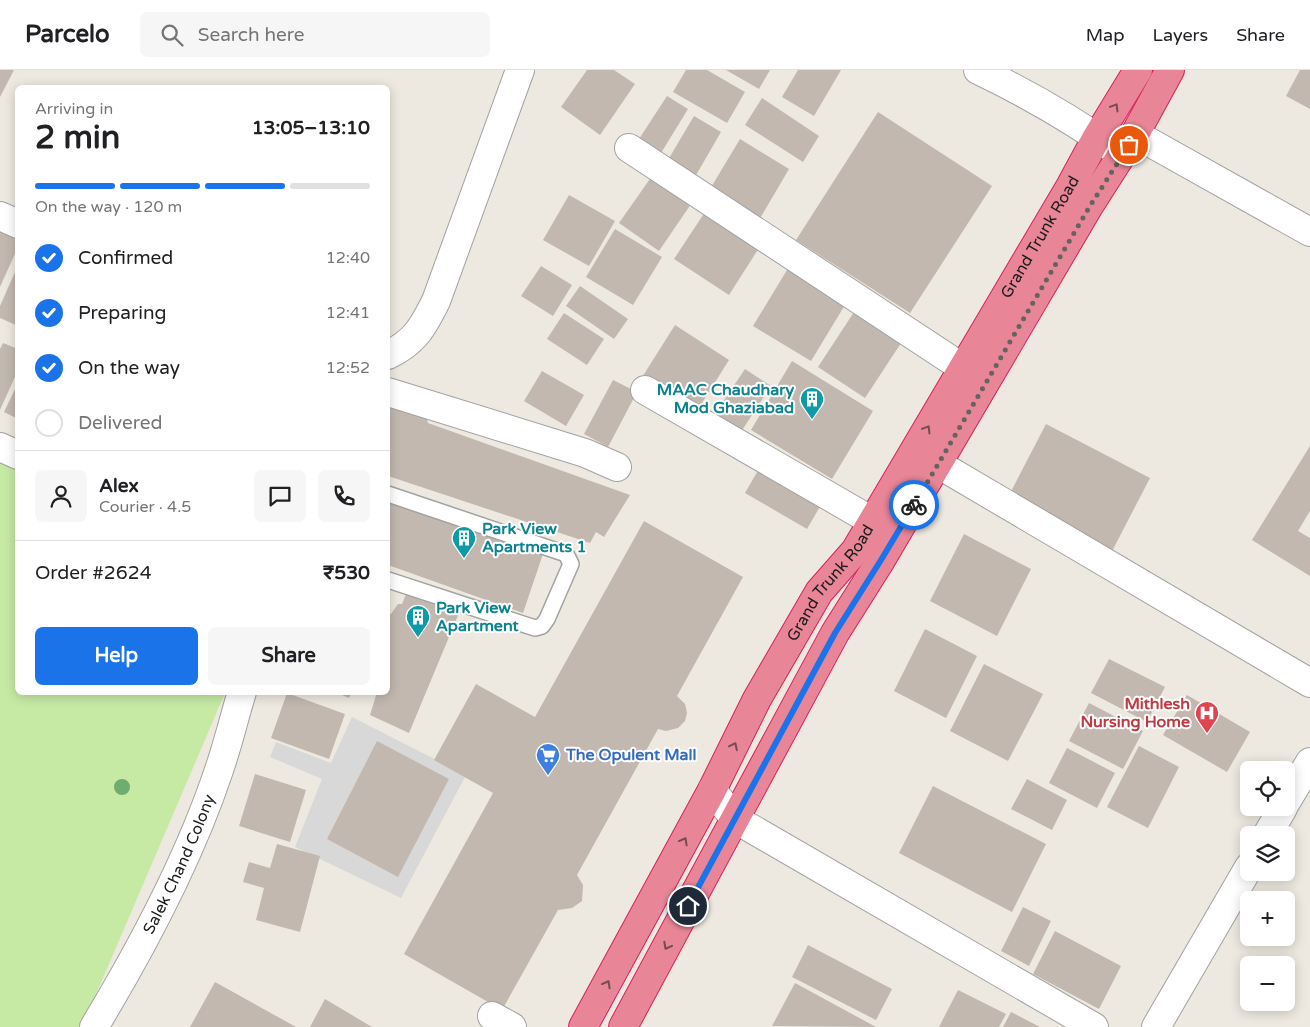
<!DOCTYPE html>
<meta charset="utf-8">
<style>
body{margin:0;font-family:"Varela Round",sans-serif;background:#f6f6f6;color:#202124;height:100vh;display:flex;flex-direction:column;font-size:19px;white-space:nowrap}
*{box-sizing:border-box;margin:0}
p{font-size:16px;color:#757577}
.icon{flex:none;width:28px;height:28px;fill:none;stroke:currentColor;stroke-width:2;stroke-linecap:round;stroke-linejoin:round}
.map{position:relative;flex:1;overflow:hidden}
.details{position:absolute;left:15px;top:15px;width:375px;height:610px;display:flex;flex-direction:column;background:#fff;border-radius:8px;box-shadow:0 2px 12px #0003}
.details>*{flex:none}
.tools{position:absolute;left:1240px;top:691px;display:grid;gap:10px}
.tools a{display:grid;place-items:center;width:55px;height:55px;border-radius:8px;background:#fff;box-shadow:0 2px 12px #0003;font-size:25px}
.pin{position:absolute;display:grid;place-items:center;width:42px;height:42px;color:#fff;margin:-21px;border:2px solid #fff;border-radius:50%;box-shadow:0 1px 5px #0007}
.courier{position:absolute;display:grid;place-items:center;width:50px;height:50px;margin:-25px;border:4px solid #1a73e8;border-radius:50%;background:#fff;color:#222;box-shadow:0 1px 6px #0007}
.overview em{font-style:normal;font-weight:800}
.overview div{display:flex;flex-direction:column-reverse}
.overview{display:flex;align-items:center;justify-content:space-between;height:85px;padding:0 20px}
h1{font-size:32px;font-weight:800;line-height:38px}
.bar{display:grid;grid-template-columns:repeat(4,1fr);gap:8px 5px;align-content:center;height:60px;padding:0 20px}
.bar i{height:6px;border-radius:4px;background:#e0e0e0}
.bar .active{background:#1a73e8}
.bar p{grid-column:span 4}
.line{display:flex;align-items:center;gap:12px;padding:0 20px;border-top:1px solid #e0e0e0}
.line div{flex:1}
.round{display:grid;place-items:center;flex:none;width:52px;height:52px;border-radius:8px;background:#f6f6f6}
ol{padding:0 20px;list-style:none}
li{display:flex;align-items:center;gap:15px;height:55px}
li p{margin-inline-start:auto}
li .icon{padding:5px;border-radius:50%;background:#1a73e8;color:#fff;stroke-width:4}
li:last-child{color:#757577}
li i{width:28px;height:28px;border:2px solid #e0e0e0;border-radius:50%}
.cta{display:flex;gap:10px;margin-top:auto;padding:10px 20px}
.cta a{flex:1;height:58px;border-radius:8px;background:#1a73e8;color:#fff;font-size:20px;font-weight:800;line-height:58px;text-align:center}
.cta a+a{background:#f6f6f6;color:#202124}
header{display:flex;align-items:center;gap:30px;box-sizing:border-box;height:70px;padding:0 25px;background:#fff;border-bottom:1px solid #e0e0e0}
header strong{font-size:24px}
nav{display:flex;gap:28px;margin-inline-start:auto;font-size:18px}
.search{width:350px;height:45px;background:#f6f6f6;display:flex;align-items:center;gap:12px;box-sizing:border-box;padding:0 18px;border-radius:8px;color:#757577;font-size:19px}
.map>svg:first-child{display:block}
</style>
<header>
<strong>Parcelo</strong>
<div class="search"><svg class="icon" aria-label="search" viewBox="0 0 24 24"><circle cx="10" cy="10" r="6"/><path d="M15 15l6 6"/></svg>Search here</div>
<nav><a>Map</a><a>Layers</a><a>Share</a></nav>
</header>
<div class="map">
<svg width="1310" height="957" viewBox="0 0 1310 957">
<rect width="100%" height="100%" fill="#ede9e0"/>
<polygon fill="#d9d8d8" points="352,647 466,705 401,828 295,777 322,709 270,687 276,672 331,693"/>
<polygon fill="#c6eaa4" points="0,368 17,376 18,622 225,623 82,957 0,957"/>
<g fill="#c2b8b0">
<polygon points="0,0 14,0 0,27"/>
<polygon points="587,0 614,0 635,14 600,65 561,37"/>
<polygon points="686,0 707,0 745,22 727,53 673,22"/>
<polygon points="726,0 770,0 759,19"/>
<polygon points="798,0 841,0 814,46 782,27"/>
<polygon points="1300,0 1310,0 1310,39 1286,26"/>
<polygon points="667,26 688,39 661,83 639,69"/>
<polygon points="762,28 819,66 803,92 745,55"/>
<polygon points="878,42 992,116 910,243 796,170"/>
<polygon points="694,46 721,62 692,112 665,95"/>
<polygon points="740,69 789,99 759,150 710,119"/>
<polygon points="652,106 691,134 659,181 619,153"/>
<polygon points="569,125 615,151 589,196 543,170"/>
<polygon points="705,142 759,178 729,225 674,189"/>
<polygon points="615,159 662,187 633,235 586,207"/>
<polygon points="0,160 18,168 18,177 0,217"/>
<polygon points="18,195 18,256 0,248 0,236"/>
<polygon points="790,195 848,230 811,291 753,256"/>
<polygon points="541,196 572,215 553,246 521,226"/>
<polygon points="580,216 628,249 614,269 566,236"/>
<polygon points="856,239 903,270 865,328 818,297"/>
<polygon points="564,243 604,269 587,295 547,269"/>
<polygon points="675,255 729,290 695,344 641,309"/>
<polygon points="3,273 18,279 18,300 0,340 0,279"/>
<polygon points="792,291 873,341 832,409 751,360"/>
<polygon points="745,299 771,316 737,368 710,351"/>
<polygon points="542,301 584,325 566,356 524,331"/>
<polygon points="613,310 637,322 608,377 584,364"/>
<polygon points="18,313 18,349 4,342"/>
<polygon points="388,332 425,343 428,353 630,425 604,467 596,462 590,473 388,406"/>
<polygon points="1046,354 1150,408 1109,487 1005,433"/>
<polygon points="1310,376 1310,441 1298,461 1310,468 1310,506 1252,470"/>
<polygon points="760,397 822,433 807,459 745,423"/>
<polygon points="388,429 543,484 523,543 388,495"/>
<polygon points="644,451 743,507 677,626 685,634 687,643 685,651 678,658 666,661 658,659 577,805 583,815 582,831 572,838 558,840 502,940 404,884 493,723 434,690 476,614 535,647"/>
<polygon points="964,464 1031,499 997,566 930,531"/>
<polygon points="408,519 445,534 444,538 459,543 409,663 370,645 377,622 388,622 388,543 391,544 398,534 402,534"/>
<polygon points="925,559 977,586 946,648 894,621"/>
<polygon points="1109,589 1165,617 1147,652 1091,623"/>
<polygon points="984,594 1043,624 1008,691 950,661"/>
<polygon points="335,622 352,622 349,628"/>
<polygon points="287,623 345,644 329,689 271,668"/>
<polygon points="1187,625 1250,662 1227,702 1163,665"/>
<polygon points="1089,633 1143,661 1123,699 1069,671"/>
<polygon points="377,671 449,709 398,807 327,769"/>
<polygon points="1139,676 1179,697 1148,758 1107,737"/>
<polygon points="1067,678 1115,703 1097,738 1049,713"/>
<polygon points="255,704 306,720 290,772 239,756"/>
<polygon points="1027,709 1067,730 1052,760 1011,739"/>
<polygon points="933,716 1046,774 1012,842 899,783"/>
<polygon points="277,774 320,786 300,862 256,850 264,818 243,812 249,792 270,798"/>
<polygon points="1023,837 1051,851 1029,896 1001,881"/>
<polygon points="1055,861 1121,896 1099,939 1033,904"/>
<polygon points="808,875 892,919 876,950 792,907"/>
<polygon points="215,912 296,957 190,957"/>
<polygon points="795,913 876,957 772,956"/>
<polygon points="958,920 1006,944 999,957 939,957"/>
<polygon points="325,929 372,957 310,957"/>
<polygon points="1011,942 1040,957 1003,957"/>
</g>
<g fill="none" stroke-linecap="round" stroke-linejoin="round">
<g stroke="#a2a2a2" stroke-width="18">
<polyline id="lane" points="388,424 566,484 571,494 547,549 542,556 535,558 388,510"/>
</g>
<g stroke="#a2a2a2" stroke-width="30">
<g id="street">
<path d="M978 0C1028 24 1077 52 1122 85"/>
<polyline points="1135,64 1310,162"/>
<polyline points="629,78 963,298"/>
<polyline points="0,146 18,154"/>
<path d="M388 285C415 272 423 257 436 231L520 0"/>
<polyline points="645,320 872,451"/>
<polyline points="388,322 585,383 617,397"/>
<polyline points="0,377 18,385"/>
<polyline points="916,384 938,394 1310,613"/>
<polyline points="712,720 735,749 1094,957"/>
<polyline points="1286,732 1310,692"/>
<polyline points="1267,765 1283,738"/>
<polyline points="492,946 512,957"/>
<path id="s1" d="M94 957C143 876 189 790 219 700 228 674 234 648 242 622"/>
<polyline points="1156,957 1249,797"/>
</g>
</g>
<g stroke="#da1f5e" stroke-width="30">
<g id="highway">
<path id="s2" d="M583 957 712 720 757 629 819 522 855 481 1071 115 1097 67 1138 0"/>
<polyline points="623,957 835,563 881,490 1089,136 1135,64 1170,0"/>
</g>
</g>
<use href="#lane" stroke="#fff" stroke-width="15"/>
<use href="#street" stroke="#fff" stroke-width="28"/>
<use href="#highway" stroke="#e88597" stroke-width="28"/>
</g>
<circle fill="#6fac6f" cx="122" cy="717" r="8"/>
<defs><path id="oneway-chevron" d="M-2-3.5L2.5 0L-2 3.5" fill="none" stroke-width="1.6" stroke-linecap="round" stroke-linejoin="round" transform="scale(1.25)"/></defs>
<g stroke="#774b53">
<use href="#oneway-chevron" transform="translate(1115 37) rotate(-59)"/>
<use href="#oneway-chevron" transform="translate(927 359) rotate(-59)"/>
<use href="#oneway-chevron" transform="translate(734 676) rotate(-64)"/>
<use href="#oneway-chevron" transform="translate(684 771) rotate(-61)"/>
<use href="#oneway-chevron" transform="translate(667 876) rotate(118)"/>
<use href="#oneway-chevron" transform="translate(607 914) rotate(-61)"/>
</g>
<g fill="none" stroke-linecap="round" stroke-linejoin="round">
<polyline stroke="#646360" stroke-width="5" stroke-dasharray="0 9" points="914,435 1090,136 1129,75"/>
<polyline stroke="#1a73e8" stroke-width="6" points="688,836 835,563 881,490 914,435"/>
</g>
<defs>
<g id="building-pin" transform="scale(1.25)"><path d="M0 17L-7.5 6A9.5 9.5 0 1 1 7.5 6Z" fill="#0f9aa8" stroke="#fff"/><path d="M-4-6H4V6H1V3H-1V6H-4ZM-2.5-4.3h1.7v1.8h-1.7ZM.8-4.3h1.7v1.8H.8ZM-2.5-1h1.7V.8h-1.7ZM.8-1h1.7V.8H.8Z" fill="#fff"/></g>
<g id="hospital-pin" transform="scale(1.25)"><path d="M0 17L-7.5 6A9.5 9.5 0 1 1 7.5 6Z" fill="#e0444e" stroke="#fff"/><path d="M-5-5h3v3.5h4V-5h3V5h-3V1.5h-4V5h-3Z" fill="#fff"/></g>
<g id="supermarket-pin" transform="scale(1.25)"><path d="M0 17L-7.5 6A9.5 9.5 0 1 1 7.5 6Z" fill="#3f7fe0" stroke="#fff"/><path d="M-6-5.5h2.5l.6 2H6L4.5 2H-2.5L-4.4-4H-6ZM-1.5 3.2a1.3 1.3 0 1 0 .1 0ZM3 3.2a1.3 1.3 0 1 0 .1 0Z" fill="#fff"/></g>
</defs>
<g fill-rule="evenodd">
<use href="#building-pin" x="812" y="329"/>
<use href="#building-pin" x="464" y="468"/>
<use href="#building-pin" x="418" y="547"/>
<use href="#hospital-pin" x="1207" y="643"/>
<use href="#supermarket-pin" x="548" y="685"/>
</g>
<g text-anchor="middle" dominant-baseline="central" stroke-width="4" stroke-linejoin="round" paint-order="stroke">
<g font-size="16" fill="#1b1b1b" stroke="#fff">
<text stroke="none"><textPath href="#s2" startOffset="914">Grand Trunk Road</textPath></text>
<text stroke="none"><textPath href="#s2" startOffset="509">Grand Trunk Road</textPath></text>
<text stroke="none"><textPath href="#s1" startOffset="184">Salek Chand Colony</textPath></text>
</g>
<g font-size="16" font-weight="bold" fill="#0d838f" stroke="#fff" text-anchor="start">
<text x="794" y="320" text-anchor="end">MAAC Chaudhary<tspan x="794" dy="18">Mod Ghaziabad</tspan></text>
<text x="482" y="459">Park View<tspan x="482" dy="18">Apartments 1</tspan></text>
<text x="436" y="538">Park View<tspan x="436" dy="18">Apartment</tspan></text>
</g>
<g font-size="16" font-weight="bold" fill="#be3a42" stroke="#fff" text-anchor="end">
<text x="1190" y="634">Mithlesh<tspan x="1190" dy="18">Nursing Home</tspan></text>
</g>
<g font-size="16" font-weight="bold" fill="#366cbe" stroke="#fff" text-anchor="start">
<text x="566" y="685">The Opulent Mall</text>
</g>
</g>
</svg>
<div class="tools">
<a><svg class="icon" aria-label="locate" viewBox="0 0 24 24"><circle cx="12" cy="12" r="6"/><path d="M12 2v4M12 18v4M2 12h4M18 12h4"/></svg></a>
<a><svg class="icon" aria-label="layers" viewBox="0 0 24 24"><path d="M12 4l9 5-9 5-9-5zM3 14l9 5 9-5"/></svg></a>
<a>+</a>
<a>−</a>
</div>
<div class="pin" style="left:1129px;top:75px;background:#ea580c"><svg class="icon" aria-label="bag" viewBox="0 0 24 24"><path d="M5 8h14l-1 12H6zM9 8a3 3 0 0 1 6 0"/></svg></div>
<div class="pin" style="left:688px;top:836px;background:#1f2937"><svg class="icon" aria-label="home" viewBox="0 0 24 24"><path d="M3 11l9-7 9 7M6 9v11h12V9"/></svg></div>
<div class="courier" style="left:914px;top:435px"><svg class="icon" aria-label="bike" viewBox="0 0 24 24"><circle cx="6" cy="16" r="4"/><circle cx="18" cy="16" r="4"/><path d="M6 16l4-8h5l3 8M10 8l3 8H6M13 5h3"/></svg></div>
<section class="details">
<div class="overview"><div><h1>2 min</h1><p>Arriving in</p></div><em>13:05–13:10</em></div>
<div class="bar"><i class="active"></i><i class="active"></i><i class="active"></i><i></i><p>On the way · 120 m</p></div>
<ol>
<li><svg class="icon" aria-label="check" viewBox="0 0 24 24"><path d="M5 12l5 5 9-10"/></svg>Confirmed<p>12:40</p></li>
<li><svg class="icon" aria-label="check" viewBox="0 0 24 24"><path d="M5 12l5 5 9-10"/></svg>Preparing<p>12:41</p></li>
<li><svg class="icon" aria-label="check" viewBox="0 0 24 24"><path d="M5 12l5 5 9-10"/></svg>On the way<p>12:52</p></li>
<li><i></i>Delivered</li>
</ol>
<div class="line" style="height:90px"><a class="round"><svg class="icon" aria-label="person" viewBox="0 0 24 24"><circle cx="12" cy="8" r="4"/><path d="M4 21q1-7 8-7t8 7"/></svg></a><div><b>Alex</b><p>Courier · 4.5</p></div><a class="round"><svg class="icon" aria-label="chat" viewBox="0 0 24 24"><path d="M4 5h16v11H9l-5 4z"/></svg></a><a class="round"><svg class="icon" aria-label="phone" viewBox="0 0 24 24"><path d="M5 4h4l2 5-3 2q2 4 5 5l2-3 5 2v4C11 20 4 13 5 4z"/></svg></a></div>
<div class="line" style="height:65px"><div>Order #2624</div><b>₹530</b></div>
<div class="cta"><a>Help</a><a>Share</a></div>
</section>
</div>
